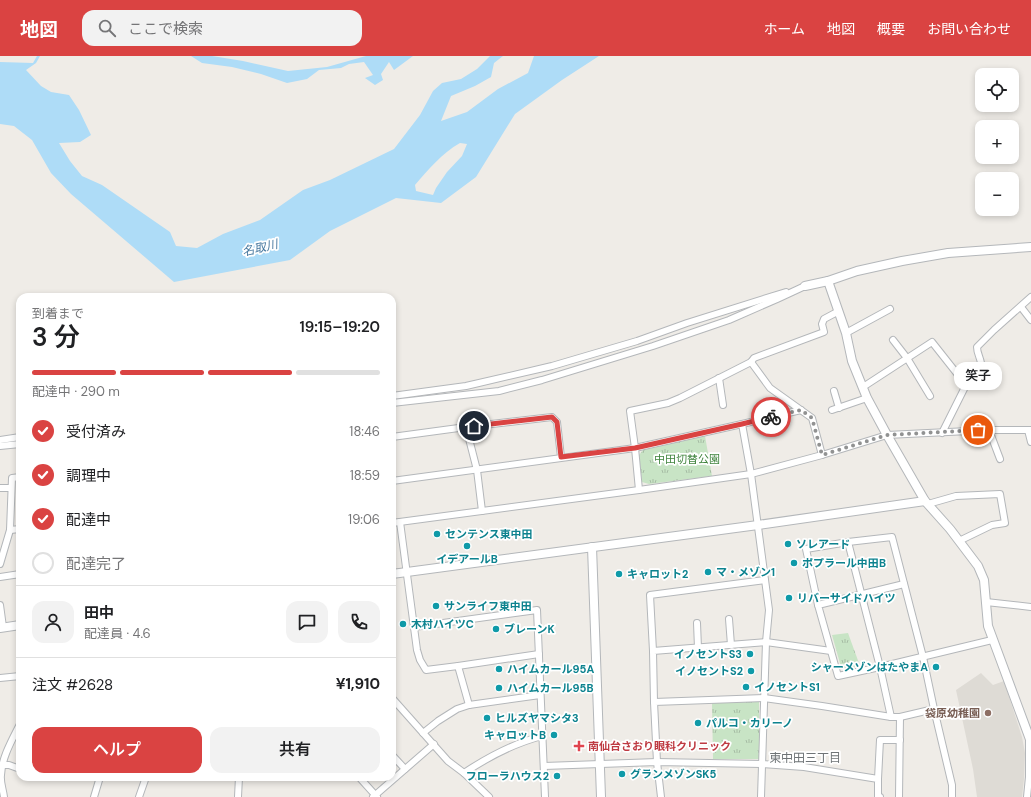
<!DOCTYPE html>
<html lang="ja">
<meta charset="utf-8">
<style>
body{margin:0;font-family:"DM Sans","Noto Sans JP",sans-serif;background:#f2f2f2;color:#202124;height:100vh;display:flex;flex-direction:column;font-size:15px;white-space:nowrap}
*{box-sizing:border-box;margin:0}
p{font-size:13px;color:#757577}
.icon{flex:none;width:22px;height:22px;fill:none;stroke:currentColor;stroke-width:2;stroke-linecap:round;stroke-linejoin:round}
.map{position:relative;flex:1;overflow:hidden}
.panel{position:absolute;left:16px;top:237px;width:380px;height:488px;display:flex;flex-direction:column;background:#fff;border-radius:12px;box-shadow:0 2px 6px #0003}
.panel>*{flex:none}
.tools{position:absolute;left:975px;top:12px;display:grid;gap:8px}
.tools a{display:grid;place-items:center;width:44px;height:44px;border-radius:8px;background:#fff;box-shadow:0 2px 6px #0003;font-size:20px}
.pin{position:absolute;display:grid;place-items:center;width:34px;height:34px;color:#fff;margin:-17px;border:2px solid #fff;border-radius:50%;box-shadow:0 1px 4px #0007}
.courier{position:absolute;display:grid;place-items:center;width:40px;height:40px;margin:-20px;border:3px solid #da4342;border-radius:50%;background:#fff;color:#222;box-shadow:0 1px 5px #0007}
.bubble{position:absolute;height:28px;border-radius:12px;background:#fff;box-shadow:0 2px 6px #0003;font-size:13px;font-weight:600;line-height:28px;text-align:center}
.overview em{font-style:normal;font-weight:600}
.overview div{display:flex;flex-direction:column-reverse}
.overview{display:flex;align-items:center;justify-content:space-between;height:68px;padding:0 16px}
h1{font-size:26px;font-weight:600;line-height:30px}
.bar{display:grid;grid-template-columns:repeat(4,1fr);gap:6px 4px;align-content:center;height:48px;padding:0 16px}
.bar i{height:5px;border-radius:3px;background:#e0e0e0}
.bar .selected{background:#da4342}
.bar p{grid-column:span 4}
.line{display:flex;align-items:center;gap:10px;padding:0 16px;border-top:1px solid #e0e0e0}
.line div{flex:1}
.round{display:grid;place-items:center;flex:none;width:42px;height:42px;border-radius:12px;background:#f2f2f2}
ol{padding:0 16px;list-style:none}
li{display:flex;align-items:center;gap:12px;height:44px}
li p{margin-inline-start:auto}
li .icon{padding:4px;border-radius:50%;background:#da4342;color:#fff;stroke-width:4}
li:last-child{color:#757577}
li i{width:22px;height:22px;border:2px solid #e0e0e0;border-radius:50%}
.primary-button{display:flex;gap:8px;margin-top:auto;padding:8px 16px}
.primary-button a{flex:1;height:46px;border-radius:12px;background:#da4342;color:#fff;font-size:16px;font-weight:600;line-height:46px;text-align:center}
.primary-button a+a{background:#f2f2f2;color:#202124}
header{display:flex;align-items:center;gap:24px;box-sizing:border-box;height:56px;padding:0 20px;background:#da4342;color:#fff}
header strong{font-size:19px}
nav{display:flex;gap:22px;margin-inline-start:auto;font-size:14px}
.search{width:280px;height:36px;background:#f2f2f2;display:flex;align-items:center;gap:10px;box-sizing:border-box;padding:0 14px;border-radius:12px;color:#757577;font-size:15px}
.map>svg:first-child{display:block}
</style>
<header>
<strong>地図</strong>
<div class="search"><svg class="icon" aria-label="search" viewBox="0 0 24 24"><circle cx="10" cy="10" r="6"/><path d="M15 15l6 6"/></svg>ここで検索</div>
<nav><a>ホーム</a><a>地図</a><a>概要</a><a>お問い合わせ</a></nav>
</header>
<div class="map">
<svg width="1031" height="741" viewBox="0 0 1031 741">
<defs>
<pattern id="park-tufts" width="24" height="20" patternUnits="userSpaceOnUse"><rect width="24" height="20" fill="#c8e4c5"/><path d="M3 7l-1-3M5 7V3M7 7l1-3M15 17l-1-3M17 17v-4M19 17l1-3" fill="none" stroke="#a6bca4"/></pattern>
</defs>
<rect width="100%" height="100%" fill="#efece7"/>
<polygon fill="#dedbd5" points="981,617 993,629 1004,625 1022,681 1025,697 1024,723 1022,741 977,741 973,713 956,634"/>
<g fill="url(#park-tufts)">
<polygon points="705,380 712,420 649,428 642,426 639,399 643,394"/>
<polygon points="848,577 860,610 848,613 841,611 832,579"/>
<polygon points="759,645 759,703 713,703 712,647"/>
</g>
<g fill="#aedcf7" fill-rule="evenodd">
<path d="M37 0H40L36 7 26 14 41 30 51 36 69 39 79 54 91 79 80 86 59 87 70 105 82 120 102 129 170 176 176 190 197 192 223 178 260 164 303 134 330 124 394 93 420 59 433 35 442 27 461 23 477 13 490 0H503L494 7 491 21 475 30 451 40 441 65 467 56 498 33 528 17 534 0H599L562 24 515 58 476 121 441 147 396 142 330 175 290 204 174 226 71 138 51 117 32 84 14 70 0 68V6L33 7ZM460 87 467 88 462 100 447 116 436 132 433 139 416 135 415 129C428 114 442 97 460 87Z"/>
<polygon points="191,0 212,0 243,5 288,15 327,11 366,0 413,0 394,14 389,6 381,18 383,24 375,29 365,22 373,19 364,6 349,8 341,12 319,14 307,23 287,27 261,18 232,11 202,7"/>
</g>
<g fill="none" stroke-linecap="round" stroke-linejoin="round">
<g stroke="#b4b7ba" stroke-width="8">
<g id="minor">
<polyline points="1021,251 1031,264"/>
<polyline points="846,277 890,253"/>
<polyline points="893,284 907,302 930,340"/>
<polyline points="751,306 770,332 812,362 822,399"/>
<polyline points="719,322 723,349"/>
<polyline points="863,331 932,286 966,329"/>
<polyline points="834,335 839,352"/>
<polyline points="392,340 466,330 552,310 637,285 687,267 786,236"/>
<polyline points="392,347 499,335 542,324 653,290 729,264 777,243 805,230"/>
<polyline points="832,354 867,342"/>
<polyline points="742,368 751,418 769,554 766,586 761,741"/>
<polyline points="466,371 552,361 557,366 561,401"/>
<polyline points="989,374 1000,403"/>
<polyline points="1028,374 1031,386"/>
<path d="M942 377 966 329 981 307C980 301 977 297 977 291L994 274 1031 241"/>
<polyline points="392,381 466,371 477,414 482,455"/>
<polyline points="0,384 20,381"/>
<polyline points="0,390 20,388"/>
<polyline points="392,425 635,392 742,368 801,354"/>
<polyline points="0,432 11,432"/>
<polyline points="639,434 635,392 630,355 668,347 680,342 751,306 754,302 824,276 822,268 824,263 839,255"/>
<polyline points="928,448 956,440 1000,438 1005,467 992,469 959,485"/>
<polyline points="400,466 417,594 420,604 426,614 458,610 539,598"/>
<polyline points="392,467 639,434 751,418 822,399 887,379 989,374 1031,374"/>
<polyline points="10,474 20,473"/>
<polyline points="848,486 880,611 891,661"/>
<polyline points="0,508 10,474 12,422 20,421"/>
<polyline points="0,521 20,518"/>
<polyline points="904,528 818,549 838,620 880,611 992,584"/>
<polyline points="986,546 1031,551"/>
<polyline points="0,549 3,571"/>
<polyline points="729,563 731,589"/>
<polyline points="697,567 698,592"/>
<polyline points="414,571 537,554 545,741"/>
<polyline points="653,595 650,539 765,524"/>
<polyline points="458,610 469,649"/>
<polyline points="0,622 20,620"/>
<polyline points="392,642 448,705 464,717 489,741"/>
<polyline points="654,646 653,595 766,586 831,595"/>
<polyline points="934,653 952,729 952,741"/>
<polyline points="423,677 438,665 457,653 469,649 540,639"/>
<polyline points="392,699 405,713"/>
<polyline points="0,709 9,709 20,713"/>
<polyline points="544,710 657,706 762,708 804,711 878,723 878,741 880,741"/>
<path d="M464 717C488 701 515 687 542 680"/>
<polyline points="359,721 377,741"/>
<polyline points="878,723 880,684 900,684"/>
<path d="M4 741C3 733 0 726 1 719 2 701 12 684 20 668"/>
<polyline points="94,741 100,721"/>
<polyline points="139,741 146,721"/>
<polyline points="238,741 239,721"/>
<polyline points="373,741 434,688"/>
<polyline points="661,741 657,706 654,646 764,642 822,650 891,661 900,661 934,653 923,601 892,481 848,486 806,493 818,549"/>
<polyline points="899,741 900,661"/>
<polyline points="1027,741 1029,721 1029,683"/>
</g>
</g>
<g stroke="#b4b7ba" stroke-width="10">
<g id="tertiary">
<polyline points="828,225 846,277 852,305 867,342 887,379 925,445 950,473 978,510 984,524 988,570 1031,686"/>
<polyline points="805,230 828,225 857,215 902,205 948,197 1031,191"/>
<polyline points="592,491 601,741"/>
<polyline points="392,518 758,469 925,445"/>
<polyline points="0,572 20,569"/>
</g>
</g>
<use href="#minor" stroke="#fff" stroke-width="6"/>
<use href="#tertiary" stroke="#fff" stroke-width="8"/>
</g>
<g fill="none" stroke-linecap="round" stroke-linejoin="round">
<polyline stroke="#919292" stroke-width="4" stroke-dasharray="0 7.2" points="771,361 801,354 812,362 822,399 887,379 978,374"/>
<polyline stroke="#da4342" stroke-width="5" points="474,370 552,361 557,366 561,401 635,392 742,368 771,361"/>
</g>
<g fill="#0f9aa8" stroke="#fff" stroke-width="1.5">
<circle cx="437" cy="478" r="4"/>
<circle cx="788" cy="488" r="4"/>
<circle cx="467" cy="490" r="4"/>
<circle cx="794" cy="507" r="4"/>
<circle cx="708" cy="516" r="4"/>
<circle cx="619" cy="518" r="4"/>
<circle cx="789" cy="542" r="4"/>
<circle cx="436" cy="550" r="4"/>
<circle cx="403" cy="568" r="4"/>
<circle cx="496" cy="573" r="4"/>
<circle cx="750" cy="598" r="4"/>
<circle cx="936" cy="611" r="4"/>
<circle cx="499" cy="613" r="4"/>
<circle cx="751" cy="615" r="4"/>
<circle cx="746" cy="631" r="4"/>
<circle cx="499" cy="632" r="4"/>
<circle cx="487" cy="662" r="4"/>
<circle cx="698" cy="667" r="4"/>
<circle cx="554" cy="679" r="4"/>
<circle cx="622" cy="718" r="4"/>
<circle cx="557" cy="720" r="4"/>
</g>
<circle fill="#8d6e63" stroke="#fff" stroke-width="1.5" cx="988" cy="657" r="4"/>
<path fill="#e0444e" stroke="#fff" stroke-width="1.5" d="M577 684h4v4h4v4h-4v4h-4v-4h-4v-4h4z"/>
<g text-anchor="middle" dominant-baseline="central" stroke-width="3.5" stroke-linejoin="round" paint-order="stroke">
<g font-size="11" fill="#40843e" stroke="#fff">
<text x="687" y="403">中田切替公園</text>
</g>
<g font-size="11" font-weight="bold" fill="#0d838f" stroke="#fff" text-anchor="start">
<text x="445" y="478">センテンス東中田</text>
<text x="796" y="488">ソレアード</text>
<text x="467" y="503" text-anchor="middle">イデアールB</text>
<text x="802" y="507">ポプラール中田B</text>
<text x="716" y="516">マ・メゾン1</text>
<text x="627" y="518">キャロット2</text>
<text x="797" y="542">リバーサイドハイツ</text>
<text x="444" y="550">サンライフ東中田</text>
<text x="411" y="568">木村ハイツC</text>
<text x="504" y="573">ブレーンK</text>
<text x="742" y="598" text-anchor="end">イノセントS3</text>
<text x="928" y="611" text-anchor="end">シャーメゾンはたやまA</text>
<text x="507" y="613">ハイムカール95A</text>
<text x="743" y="615" text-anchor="end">イノセントS2</text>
<text x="754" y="631">イノセントS1</text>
<text x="507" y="632">ハイムカール95B</text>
<text x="495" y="662">ヒルズヤマシタ3</text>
<text x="706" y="667">パルコ・カリーノ</text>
<text x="546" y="679" text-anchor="end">キャロットB</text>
<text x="630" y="718">グランメゾンSK5</text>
<text x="549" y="720" text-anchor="end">フローラハウス2</text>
</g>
<g font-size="11" font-weight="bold" fill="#785e54" stroke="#fff" text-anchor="end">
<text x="980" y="657">袋原幼稚園</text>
</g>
<g font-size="11" font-weight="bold" fill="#be3a42" stroke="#fff" text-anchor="start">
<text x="588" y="690">南仙台さおり眼科クリニック</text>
</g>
<g font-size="12" font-style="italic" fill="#4879a0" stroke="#fff">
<text transform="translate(260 192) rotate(-13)">名取川</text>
</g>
<g font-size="12" fill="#6f7477" stroke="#fff">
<text x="805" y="702">東中田三丁目</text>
</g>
</g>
</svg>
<div class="tools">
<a><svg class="icon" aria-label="locate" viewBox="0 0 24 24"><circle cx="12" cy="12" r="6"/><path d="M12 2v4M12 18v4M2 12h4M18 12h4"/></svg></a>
<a>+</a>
<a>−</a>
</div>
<div class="pin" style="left:978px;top:374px;background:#ea580c"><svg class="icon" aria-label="bag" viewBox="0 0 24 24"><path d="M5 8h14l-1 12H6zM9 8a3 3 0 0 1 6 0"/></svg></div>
<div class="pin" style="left:474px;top:370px;background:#1f2937"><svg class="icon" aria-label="home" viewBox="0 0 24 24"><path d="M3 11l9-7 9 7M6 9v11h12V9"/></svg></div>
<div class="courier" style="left:771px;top:361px"><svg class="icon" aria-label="bike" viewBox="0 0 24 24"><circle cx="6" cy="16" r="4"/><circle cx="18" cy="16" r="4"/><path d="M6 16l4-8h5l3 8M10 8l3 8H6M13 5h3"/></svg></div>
<div class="bubble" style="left:954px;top:306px;width:48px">笑子</div>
<section class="panel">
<div class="overview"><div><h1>3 分</h1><p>到着まで</p></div><em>19:15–19:20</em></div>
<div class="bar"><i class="selected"></i><i class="selected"></i><i class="selected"></i><i></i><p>配達中 · 290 m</p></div>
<ol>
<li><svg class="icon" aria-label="check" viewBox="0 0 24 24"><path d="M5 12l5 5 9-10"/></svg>受付済み<p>18:46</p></li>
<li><svg class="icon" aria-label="check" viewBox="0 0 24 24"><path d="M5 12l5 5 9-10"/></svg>調理中<p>18:59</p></li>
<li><svg class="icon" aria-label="check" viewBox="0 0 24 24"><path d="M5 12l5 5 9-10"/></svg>配達中<p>19:06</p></li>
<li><i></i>配達完了</li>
</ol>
<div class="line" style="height:72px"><a class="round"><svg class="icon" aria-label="person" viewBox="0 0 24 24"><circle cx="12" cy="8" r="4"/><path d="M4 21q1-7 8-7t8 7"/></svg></a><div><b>田中</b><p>配達員 · 4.6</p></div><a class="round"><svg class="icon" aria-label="chat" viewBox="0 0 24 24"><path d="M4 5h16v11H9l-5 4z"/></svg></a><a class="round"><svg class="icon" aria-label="phone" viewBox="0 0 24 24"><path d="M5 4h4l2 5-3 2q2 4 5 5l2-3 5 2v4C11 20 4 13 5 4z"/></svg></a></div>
<div class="line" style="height:52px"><div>注文 #2628</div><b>¥1,910</b></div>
<div class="primary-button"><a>ヘルプ</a><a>共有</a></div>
</section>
</div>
